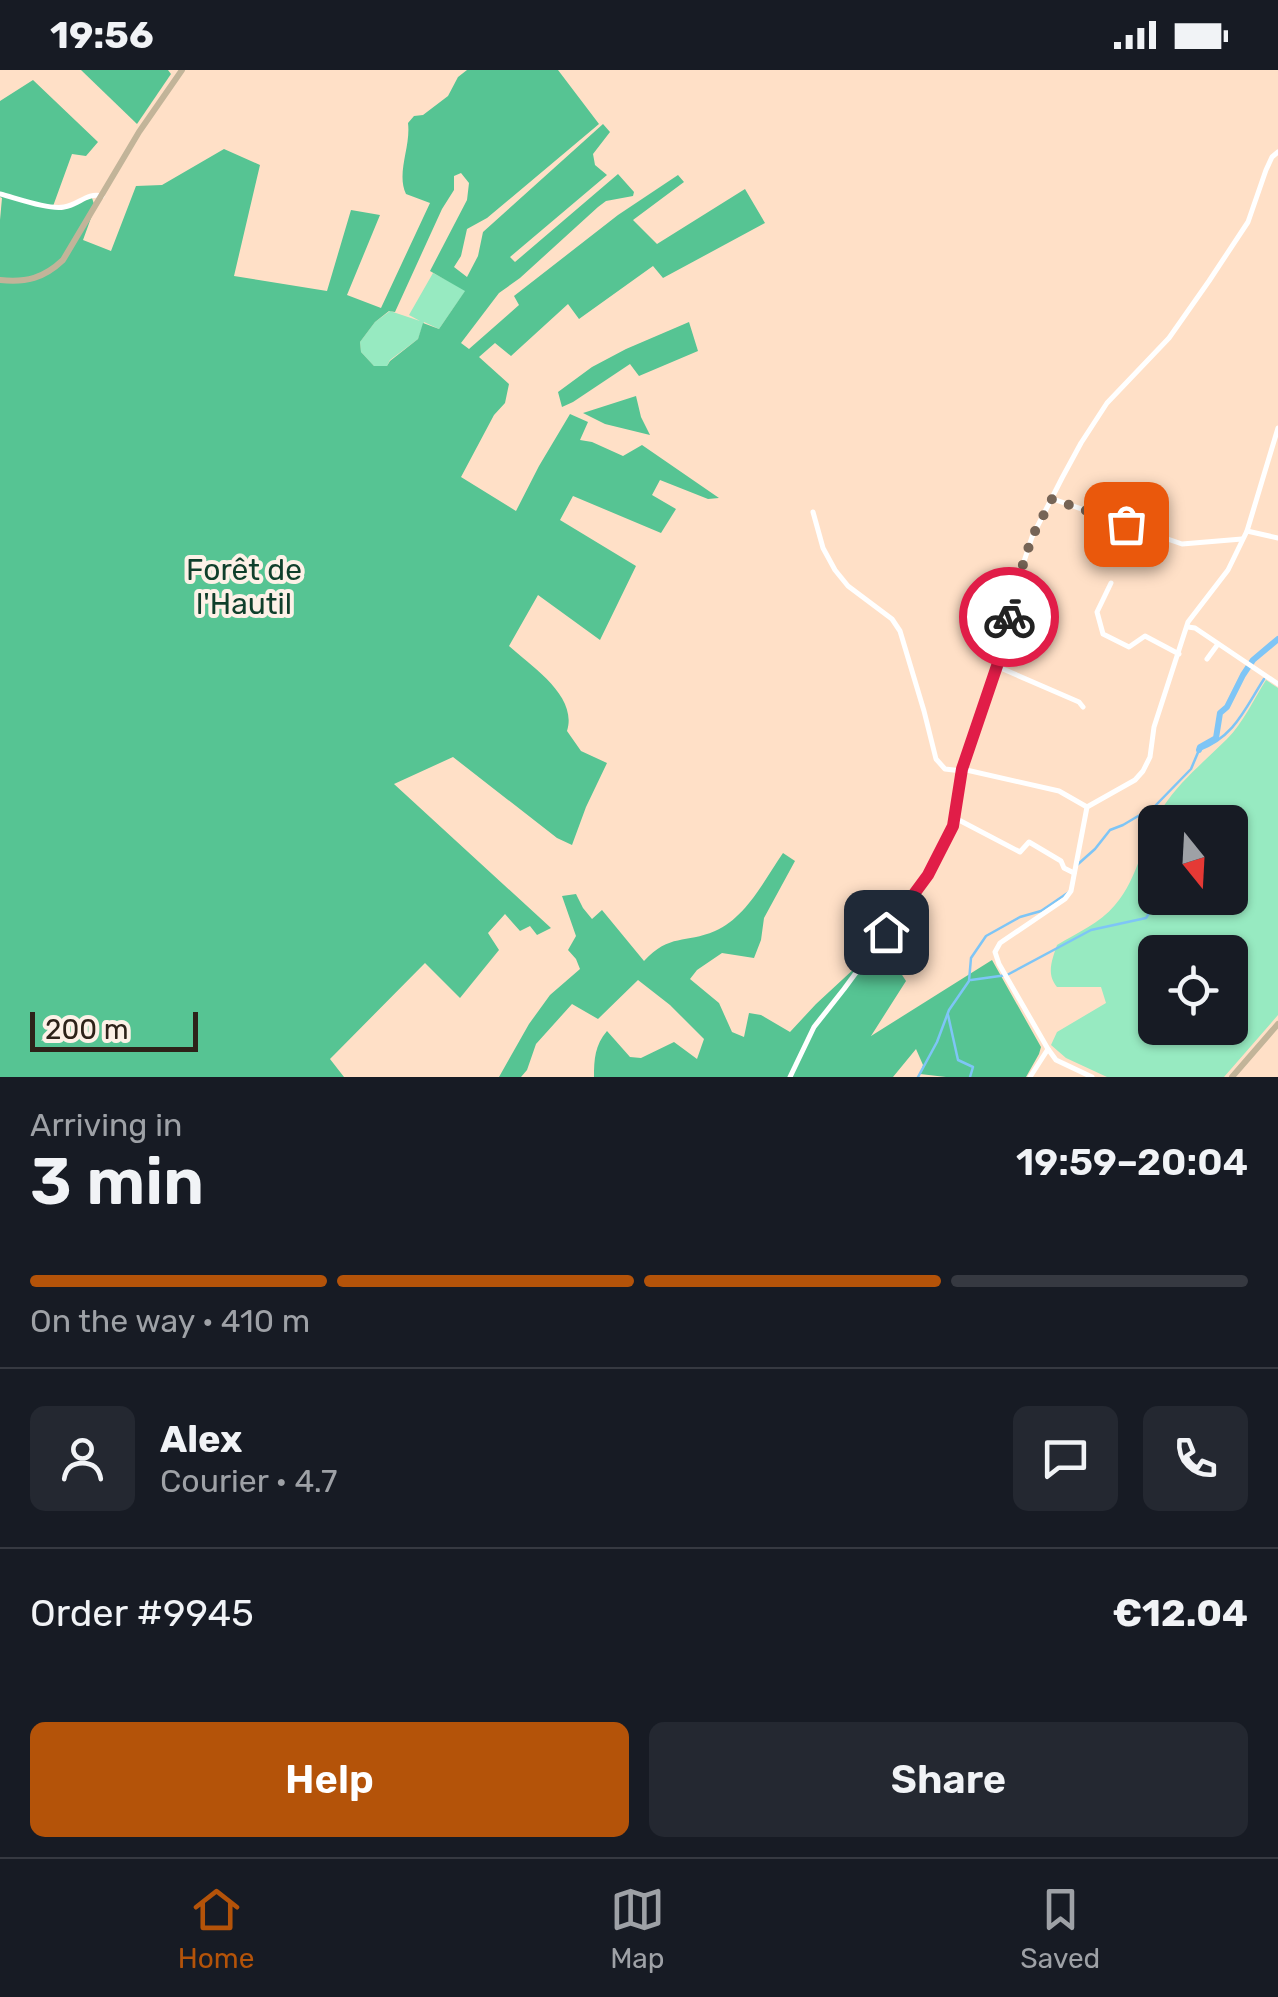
<!DOCTYPE html>
<meta charset="utf-8">
<style>
body{margin:0;font-family:Rubik,sans-serif;background:#242831;color:#f1f3f6;height:100vh;display:flex;flex-direction:column;font-size:38px;white-space:nowrap}
*{box-sizing:border-box;margin:0}
p{font-size:32px;color:#9ea1a6}
.icon{flex:none;width:55px;height:55px;fill:none;stroke:currentColor;stroke-width:2;stroke-linecap:round;stroke-linejoin:round}
.map{position:relative;height:1007px;overflow:hidden}
.details{display:flex;flex-direction:column;background:#171b24;flex:1}
.details>*{flex:none}
.needle{width:65px;rotate:162deg}
.buttons{position:absolute;left:1138px;top:735px;display:grid;gap:20px}
.buttons a{display:grid;place-items:center;width:110px;height:110px;border-radius:15px;background:#171b24;box-shadow:0 2px 8px #0004;font-size:50px}
.scale{position:absolute;left:30px;bottom:25px;width:168px;box-sizing:border-box;padding-left:10px;border:5px solid #2d2219;border-top:0;font-size:28px;line-height:35px;white-space:nowrap;color:#2d2219;-webkit-text-stroke:8px #fdf1e7;paint-order:stroke}
.pin{position:absolute;display:grid;place-items:center;width:85px;height:85px;color:#fff;margin:-42px;border-radius:20px;box-shadow:0 5px 15px #0006}
.courier{position:absolute;display:grid;place-items:center;width:100px;height:100px;margin:-50px;border:8px solid #e11d48;border-radius:50%;background:#fff;color:#222;box-shadow:0 2px 12px #0007}
.summary em{font-style:normal;font-weight:600}
.summary div{display:flex;flex-direction:column-reverse}
.summary{display:flex;align-items:center;justify-content:space-between;height:170px;padding:0 30px}
h1{font-size:65px;font-weight:600;line-height:75px}
.bar{display:grid;grid-template-columns:repeat(4,1fr);gap:15px 10px;align-content:center;height:120px;padding:0 30px}
.bar i{height:12px;border-radius:8px;background:#363941}
.bar .selected{background:#b45309}
.bar p{grid-column:span 4}
.line{display:flex;align-items:center;gap:25px;padding:0 30px;border-top:2px solid #363941}
.line div{flex:1}
.round{display:grid;place-items:center;flex:none;width:105px;height:105px;border-radius:15px;background:#242831}
.button{display:flex;gap:20px;margin-top:auto;padding:20px 30px}
.button a{flex:1;height:115px;border-radius:15px;background:#b45309;color:#fff;font-size:40px;font-weight:600;line-height:115px;text-align:center}
.button a+a{background:#242831;color:#f1f3f6}
.status{display:flex;justify-content:space-between;align-items:center;height:70px;padding:0 50px;background:#171b24;direction:ltr}
.status svg{height:28px;fill:currentColor}
.menu{display:flex;justify-content:space-around;align-items:center;height:140px;border-top:2px solid #363941;background:#171b24;font-size:28px;color:#9ea1a6}
.menu a{display:grid;justify-items:center;gap:5px}
.menu .selected{color:#b45309}
.map>svg:first-child{display:block}
</style>
<div class="status"><b>19:56</b><svg viewBox="0 0 49 12"><path d="M0 12V9h3v3zM5 12V6h3v6zM10 12V3h3v9zM15 12V0h3v12zM26 1h20v11H26zM47 4h2v5h-2z"/></svg></div>
<div class="map">
<svg width="1278" height="1007" viewBox="0 0 1278 1007">
<rect width="100%" height="100%" fill="#ffe0c7"/>
<g fill="#97eac1" fill-rule="evenodd">
<polygon points="433,203 466,220 439,259 424,252 418,269 390,290 387,296 374,296 361,282 360,272 375,252 390,241 420,251 409,245"/>
<path d="M1266 610 1278 618V945L1224 1007H1107L1066 988 1051 975 1057 962 1106 933 1101 917H1057C1046 904 1052 890 1057 875 1077 863 1100 853 1115 835 1139 808 1143 767 1163 737 1181 710 1205 691 1227 669 1243 653 1254 629 1266 610ZM1155 752H1230V828H1155ZM1155 882H1230V958H1155Z"/>
</g>
<g fill="#56c493" fill-rule="evenodd">
<polygon points="81,0 168,0 171,4 137,54"/>
<path d="M467 0H558L599 54 487 148 467 159 461 186 454 197 467 207 478 186 483 162 603 54 610 62 593 84 595 95 607 105 510 187 515 192 618 104 634 122 633 126 606 131 598 137 520 208 499 223 461 273 469 279 519 235 514 226 618 145 678 105 684 112 633 150 657 174 745 119 765 153 663 208 653 196 579 249 568 234 511 286 495 273 479 287 509 314 505 333 494 345 461 407 516 441 539 396 570 344 588 352 580 370 592 372 623 386 642 375 719 428 708 429 660 410 652 425 676 439 661 463 573 426 560 450 636 496 600 570 538 525 509 576C532 597 578 626 567 661L581 681 607 693 586 737 572 775 557 768 453 687 394 714 551 858 537 865 530 856 520 861 505 844 488 863 499 880 460 928 425 893 330 989 344 1007H0V150L2 128 0 127V31L33 10 98 72 86 86 72 84 52 139 92 128 95 137 83 170 111 181 136 116 162 115 224 79 260 95 234 206 327 221 351 140 380 145 347 225 381 238 430 133 406 124C396 103 411 77 408 53L414 46 423 45 448 26 458 7ZM461 103 469 113 467 130 430 201 465 221 439 259 423 253 418 269 390 291 387 296H374L361 282 360 272 375 252 389 241 395 242 442 139 454 120V106Z"/>
<polygon points="689,252 698,281 639,306 630,294 573,332 562,337 558,322 592,297 626,279"/>
<polygon points="636,326 641,347 650,365 605,354 583,343"/>
<path d="M783 783 795 791 764 848 761 870 754 888 722 883 697 900 690 909 719 933 732 962 744 967 749 943 761 945 790 962 816 934 883 872 895 875 891 888 906 911 871 966 992 890 1041 977 1039 984 1026 1007H946L920 1004 923 995 916 979 893 1007H594C594 989 595 975 607 961L630 987 641 988 674 972 697 989 704 969 670 935 638 910 598 949 572 934 536 974 527 1000 521 1007H499L529 954 550 925 580 899 576 889 568 880 576 866 562 826 576 824 583 838 592 849 602 840 644 891C670 863 685 874 715 861 746 848 765 809 783 783Z"/>
</g>
<g fill="none" stroke-linecap="round" stroke-linejoin="round">
<g stroke="#7ec5f6" stroke-width="2.5">
<polyline points="1155,792 1151,776 1155,737"/>
<path d="M1077 795 1095 779 1110 760 1123 755 1155 736 1191 699 1199 680C1235 666 1244 640 1264 609"/>
<polyline points="971,910 1007,905 1091,860 1146,848 1159,828"/>
<polyline points="948,945 958,990 973,997 970,1007"/>
<polyline points="918,1007 937,972 949,940 969,911 971,888 986,866 1020,847 1041,841 1069,822"/>
</g>
<polyline stroke="#7ec5f6" stroke-width="6" points="1199,680 1200,677 1216,668 1220,643 1227,637 1243,605 1253,590 1278,569"/>
<g stroke="#fff" stroke-width="5">
<path d="M0 124C16 128 49 140 64 137 79 135 87 122 102 126"/>
<polyline points="1053,429 1182,474 1242,469"/>
<polyline points="813,442 823,478 835,500 848,516 892,549 900,561 924,641 936,689 945,699 962,701"/>
<polyline points="1247,461 1278,468"/>
<polyline points="1111,513 1097,542 1103,564 1129,577 1145,566 1179,584"/>
<polyline points="1188,557 1195,558 1278,614"/>
<polyline points="1207,589 1218,574"/>
<polyline points="996,596 1079,632 1083,637"/>
<polyline points="962,699 1059,721 1087,737"/>
<polyline points="955,748 1020,782 1029,772 1061,791 1064,798 1074,803"/>
<polyline points="790,1007 814,957 844,919 928,805 945,774 957,741 962,699 997,593 1015,519 1032,467 1062,408 1081,373 1107,333 1169,268 1209,211 1248,152 1266,100 1272,87 1278,82"/>
<polyline points="1030,1007 1048,979"/>
<polyline points="1092,1007 1056,990 1048,979 999,894 995,882 1000,873 1065,829 1071,821 1087,737 1135,710 1143,701 1150,687 1154,657 1188,552 1228,500 1247,461 1278,358"/>
</g>
<g stroke="#c2b499" stroke-width="6">
<path d="M0 210C26 213 44 208 63 190L139 62 182 0"/>
<polyline points="1232,1007 1278,954"/>
</g>
</g>
<g fill="none" stroke-linecap="round" stroke-linejoin="round">
<polyline stroke="#766456" stroke-width="10" stroke-dasharray="0 18" points="1009,547 1015,519 1032,467 1052,429 1126,454"/>
<polyline stroke="#e11d48" stroke-width="12" points="886,862 928,805 953,756 962,699 998,593 1009,547"/>
</g>
<g text-anchor="middle" dominant-baseline="central" stroke-width="8" stroke-linejoin="round" paint-order="stroke">
<g font-size="30" fill="#0f3f2b" stroke="#fdf1e7">
<text x="244" y="500">Forêt de<tspan x="244" dy="34">l'Hautil</tspan></text>
</g>
</g>
</svg>
<div class="buttons">
<a><svg class="needle" viewBox="-14 -14 28 28"><path d="M0-13l5 13h-10z" fill="#e53935"/><path d="M0 13l5-13h-10z" fill="#9ea1a6"/></svg></a>
<a><svg class="icon" aria-label="locate" viewBox="0 0 24 24"><circle cx="12" cy="12" r="6"/><path d="M12 2v4M12 18v4M2 12h4M18 12h4"/></svg></a>
</div>
<div class="scale">200 m</div>
<div class="pin" style="left:1126px;top:454px;background:#ea580c"><svg class="icon" aria-label="bag" viewBox="0 0 24 24"><path d="M5 8h14l-1 12H6zM9 8a3 3 0 0 1 6 0"/></svg></div>
<div class="pin" style="left:886px;top:862px;background:#1f2937"><svg class="icon" aria-label="home" viewBox="0 0 24 24"><path d="M3 11l9-7 9 7M6 9v11h12V9"/></svg></div>
<div class="courier" style="left:1009px;top:547px"><svg class="icon" aria-label="bike" viewBox="0 0 24 24"><circle cx="6" cy="16" r="4"/><circle cx="18" cy="16" r="4"/><path d="M6 16l4-8h5l3 8M10 8l3 8H6M13 5h3"/></svg></div>
</div>
<section class="details">
<div class="summary"><div><h1>3 min</h1><p>Arriving in</p></div><em>19:59–20:04</em></div>
<div class="bar"><i class="selected"></i><i class="selected"></i><i class="selected"></i><i></i><p>On the way · 410 m</p></div>
<div class="line" style="height:180px"><a class="round"><svg class="icon" aria-label="person" viewBox="0 0 24 24"><circle cx="12" cy="8" r="4"/><path d="M4 21q1-7 8-7t8 7"/></svg></a><div><b>Alex</b><p>Courier · 4.7</p></div><a class="round"><svg class="icon" aria-label="chat" viewBox="0 0 24 24"><path d="M4 5h16v11H9l-5 4z"/></svg></a><a class="round"><svg class="icon" aria-label="phone" viewBox="0 0 24 24"><path d="M5 4h4l2 5-3 2q2 4 5 5l2-3 5 2v4C11 20 4 13 5 4z"/></svg></a></div>
<div class="line" style="height:130px"><div>Order #9945</div><b>€12.04</b></div>
<div class="button"><a>Help</a><a>Share</a></div>
</section>
<nav class="menu">
<a class="selected"><svg class="icon" aria-label="home" viewBox="0 0 24 24"><path d="M3 11l9-7 9 7M6 9v11h12V9"/></svg>Home</a>
<a><svg class="icon" aria-label="map" viewBox="0 0 24 24"><path d="M3 6l6-2 6 2 6-2v14l-6 2-6-2-6 2zM9 4v14M15 6v14"/></svg>Map</a>
<a><svg class="icon" aria-label="saved" viewBox="0 0 24 24"><path d="M7 4h10v16l-5-4-5 4z"/></svg>Saved</a>
</nav>
